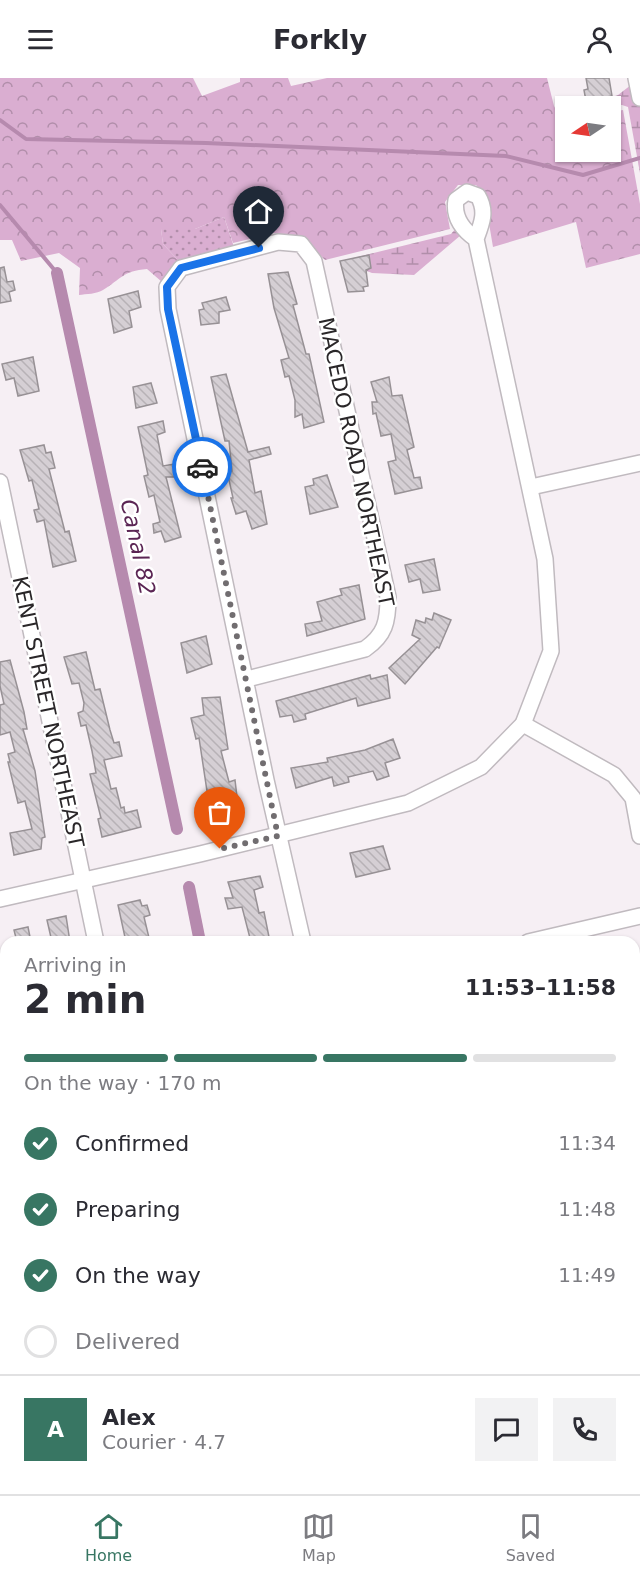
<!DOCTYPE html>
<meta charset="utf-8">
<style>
body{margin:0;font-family:"DejaVu Sans",sans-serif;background:#f2f2f3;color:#2b2b33;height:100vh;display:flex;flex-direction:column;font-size:22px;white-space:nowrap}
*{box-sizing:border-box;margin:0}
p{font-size:20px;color:#7c7c81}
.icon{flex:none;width:33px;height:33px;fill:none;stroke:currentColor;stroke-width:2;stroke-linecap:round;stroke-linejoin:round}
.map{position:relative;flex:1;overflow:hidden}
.panel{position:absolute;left:0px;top:858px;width:640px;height:558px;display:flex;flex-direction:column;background:#fff;border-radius:18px 18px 0 0;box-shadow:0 2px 4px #0004}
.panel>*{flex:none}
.needle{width:39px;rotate:257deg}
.tools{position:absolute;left:555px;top:18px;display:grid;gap:12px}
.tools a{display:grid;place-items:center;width:66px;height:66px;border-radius:0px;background:#fff;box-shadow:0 2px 4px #0004;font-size:30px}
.pin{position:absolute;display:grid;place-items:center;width:51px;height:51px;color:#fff;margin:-62px -26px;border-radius:50% 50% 50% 0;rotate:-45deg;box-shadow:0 0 6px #0007}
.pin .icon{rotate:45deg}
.courier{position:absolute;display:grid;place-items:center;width:60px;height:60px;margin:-30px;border:4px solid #1a73e8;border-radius:50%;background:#fff;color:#222;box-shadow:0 2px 8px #0007}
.headline em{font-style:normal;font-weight:800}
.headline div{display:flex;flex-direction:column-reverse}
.headline{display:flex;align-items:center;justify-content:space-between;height:102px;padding:0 24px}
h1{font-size:39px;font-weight:800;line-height:45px}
.bar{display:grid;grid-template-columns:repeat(4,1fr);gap:9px 6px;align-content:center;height:72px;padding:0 24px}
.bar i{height:8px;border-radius:4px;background:#e1e1e2}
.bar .active{background:#387663}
.bar p{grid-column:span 4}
.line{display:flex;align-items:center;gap:15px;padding:0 24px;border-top:2px solid #e1e1e2}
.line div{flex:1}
.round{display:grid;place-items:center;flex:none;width:63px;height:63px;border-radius:0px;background:#f2f2f3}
ol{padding:0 24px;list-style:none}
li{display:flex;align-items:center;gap:18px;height:66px}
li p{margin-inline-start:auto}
li .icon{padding:6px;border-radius:50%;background:#387663;color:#fff;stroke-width:4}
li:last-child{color:#7c7c81}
li i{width:33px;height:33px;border:3px solid #e1e1e2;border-radius:50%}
header{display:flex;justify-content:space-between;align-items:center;height:78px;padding:0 24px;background:#fff;font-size:27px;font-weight:800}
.dock{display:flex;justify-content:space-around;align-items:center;height:84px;border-top:2px solid #e1e1e2;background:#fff;font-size:16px;color:#7c7c81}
.dock a{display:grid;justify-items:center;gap:3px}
.dock .active{color:#387663}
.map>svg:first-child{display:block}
</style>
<header><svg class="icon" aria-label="menu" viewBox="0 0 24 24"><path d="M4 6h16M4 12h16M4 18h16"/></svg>Forkly<svg class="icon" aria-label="person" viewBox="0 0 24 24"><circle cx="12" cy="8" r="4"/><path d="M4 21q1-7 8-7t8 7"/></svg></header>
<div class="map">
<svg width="640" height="1416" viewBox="0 0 640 1416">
<defs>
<pattern id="grass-dots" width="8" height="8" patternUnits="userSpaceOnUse" patternTransform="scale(1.5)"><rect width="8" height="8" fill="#daaed1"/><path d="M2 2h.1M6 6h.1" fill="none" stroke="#b18eaa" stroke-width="1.8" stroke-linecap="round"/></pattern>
<pattern id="forest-crowns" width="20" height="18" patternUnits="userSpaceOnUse" patternTransform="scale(1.5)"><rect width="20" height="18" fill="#daaed1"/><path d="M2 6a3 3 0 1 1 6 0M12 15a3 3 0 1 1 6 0" fill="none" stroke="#b18eaa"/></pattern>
<pattern id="wetland-marsh" width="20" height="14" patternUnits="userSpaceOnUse" patternTransform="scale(1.5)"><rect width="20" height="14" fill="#daaed1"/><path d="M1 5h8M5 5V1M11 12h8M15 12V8" fill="none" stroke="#b18eaa"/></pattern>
<pattern id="water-waves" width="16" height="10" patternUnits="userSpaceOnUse" patternTransform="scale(1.5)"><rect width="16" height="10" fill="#b68aae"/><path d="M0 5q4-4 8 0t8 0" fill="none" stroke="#94718e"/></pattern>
<pattern id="building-back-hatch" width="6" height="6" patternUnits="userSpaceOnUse" patternTransform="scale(1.5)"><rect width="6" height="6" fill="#d5cfd4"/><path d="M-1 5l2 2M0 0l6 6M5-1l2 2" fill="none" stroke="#b7b2b6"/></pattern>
</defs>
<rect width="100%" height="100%" fill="#f6eff4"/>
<polygon fill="url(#grass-dots)" points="224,139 234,169 177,187 177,181 163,166 161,151 195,151"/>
<g fill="url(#forest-crowns)">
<path d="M0 0H193L202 18 240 4V0H288L291 8 327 0H547L554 28 563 45H565L566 74H610L611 34 623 32 640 126V176L586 190 576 144 493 169 484 116 476 107H458L445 124 450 151 325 182 303 160 274 155 233 165 224 139 195 151H161L163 166 177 181V187L162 204 147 191C123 193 121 201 103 212 97 216 86 216 79 217L80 190 59 175 21 183 12 162H0Z"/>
<polygon points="635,923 640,924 640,1358 635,1359"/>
<polygon points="640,1364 640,1416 600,1416 600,1410 634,1410 635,1366"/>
<polygon points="342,1410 415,1410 397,1415 343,1416"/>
</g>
<g fill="url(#wetland-marsh)">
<polygon points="640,0 640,95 628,29 622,27 585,28 618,17"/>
<polygon points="456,150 461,157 414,197 372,195 341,183 451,156"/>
</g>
<polygon fill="url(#water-waves)" points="546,1410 600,1410 600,1416 518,1416"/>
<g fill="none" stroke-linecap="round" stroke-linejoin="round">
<g stroke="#b68aae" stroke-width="4">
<polyline points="0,42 26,61 206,65 506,78 583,97 640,80"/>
<polyline points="0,127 57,195"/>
</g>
<g stroke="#b68aae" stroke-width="12">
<polyline points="57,195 177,751"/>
<polyline points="189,809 200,864"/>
<polyline points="317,1410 318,1416"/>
</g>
</g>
<g fill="url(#building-back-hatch)" stroke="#979195" stroke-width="1.5">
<polygon points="586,0 609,0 612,18 586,23 584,12 588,11"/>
<polygon points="369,177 371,190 366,192 368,208 363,209 364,213 348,214 340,183"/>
<polygon points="4,189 7,204 13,203 15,212 9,214 11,223 0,225 0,190"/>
<polygon points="288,194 297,226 293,227 306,276 309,276 324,344 304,350 302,336 295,339 295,322 289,298 285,299 281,282 289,280 274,230 268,196"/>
<polygon points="138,213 141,229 129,233 132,249 114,255 108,221"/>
<polygon points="226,219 230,232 219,234 219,245 201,247 199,232 204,231 202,225"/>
<polygon points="33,279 39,313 18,318 14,300 6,302 2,286"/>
<polygon points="226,296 248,374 269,369 271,376 249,382 255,415 261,413 267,446 252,451 246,433 236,436 231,420 233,420 227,393 232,393 229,363 225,363 211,299"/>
<polygon points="389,299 392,318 402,317 414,369 407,372 414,400 420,399 422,410 395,416 388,384 396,382 391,356 381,358 376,335 373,336 372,324 377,324 371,304"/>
<polygon points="151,305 157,325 136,330 133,309"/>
<polygon points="163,343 165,354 157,357 163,388 174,386 177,399 166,399 181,459 165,464 161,453 154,455 153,446 160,444 155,422 154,417 149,419 144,398 148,397 138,349"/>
<polygon points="44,367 46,375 51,374 55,390 49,391 65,454 69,453 76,483 53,489 44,442 37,444 34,432 39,431 32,402 29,403 20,372"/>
<polygon points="327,397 338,429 310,436 305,409 314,407 313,401"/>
<polygon points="434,481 440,512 423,515 420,501 409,504 405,487"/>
<polygon points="359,507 365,541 307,558 305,546 322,543 317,524 342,517 340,511"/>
<polygon points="434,535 451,542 439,570 437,569 405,606 389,590 420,561 412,557 416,542 425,545 426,540 432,542"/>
<polygon points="206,558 212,586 187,595 181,565"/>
<polygon points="86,574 95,612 100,611 110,652 114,665 119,664 122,678 104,682 111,711 116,710 121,730 124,729 125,735 137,732 141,749 102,759 98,741 101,740 90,696 96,695 92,673 86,647 81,648 78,635 83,633 84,625 79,605 72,606 64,579"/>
<polygon points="10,582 24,634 27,651 23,651 35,693 45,759 42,760 41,771 14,777 10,755 32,751 25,723 18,725 8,684 10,684 8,676 15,674 10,654 0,657 0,627 4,626 0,608 0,584"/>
<polygon points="370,597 371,601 387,597 390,620 358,628 356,620 305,636 306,641 294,644 292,637 280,639 276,623"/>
<polygon points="220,619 228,671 221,673 229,704 235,702 239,736 224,738 222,720 210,723 207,713 199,660 196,661 191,640 204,637 202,620"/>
<polygon points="393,661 400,680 385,685 389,698 377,702 373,693 348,699 349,704 334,708 332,699 296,710 291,690 328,684 327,680 365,672"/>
<polygon points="383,768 390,791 356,799 350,775"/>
<polygon points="260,798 263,809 254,812 259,835 264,834 270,864 251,864 242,829 228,831 225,820 233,820 228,804"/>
<polygon points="140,822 142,828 147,827 150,837 144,839 150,864 126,864 118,827"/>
<polygon points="66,838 70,864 52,864 47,842"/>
<polygon points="28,849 31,864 17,864 14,852"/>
</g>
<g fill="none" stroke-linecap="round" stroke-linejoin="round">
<g stroke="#c0babf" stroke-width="18">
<g id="minor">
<polyline points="636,0 640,20"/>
<polyline points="0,404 96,864"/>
<polyline points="531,409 640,385"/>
<path d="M247 601 365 571C385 557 388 544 388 519L314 183 301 166 278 164 181 190 167 209 168 231 266 702 303 864"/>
<polyline points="523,646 614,697 633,720 640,758"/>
<path d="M0 821 200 776 408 725 481 689 523 646 551 573 545 481 476 161C482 145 487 133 478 118L467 114 456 122C453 139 463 152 476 161"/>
<polyline points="528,864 640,838"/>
<polyline points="0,985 6,984"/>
<polyline points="0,1146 6,1144"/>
<polyline points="0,1364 6,1362"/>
<polyline points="212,1410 213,1416"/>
</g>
</g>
<use href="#minor" stroke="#fff" stroke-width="15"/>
</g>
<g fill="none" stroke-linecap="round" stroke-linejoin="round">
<polyline stroke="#716d70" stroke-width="6" stroke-dasharray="0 10.8" points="202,389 278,758 220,771"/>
<polyline stroke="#1a73e8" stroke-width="8" points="202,389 168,231 167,209 181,190 259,170"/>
</g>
<g text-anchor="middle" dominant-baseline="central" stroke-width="5" stroke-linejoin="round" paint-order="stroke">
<g font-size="21" fill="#2a2729" stroke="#fff">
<text transform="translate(356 384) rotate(78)">MACEDO ROAD NORTHEAST</text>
<text transform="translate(48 634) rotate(78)">KENT STREET NORTHEAST</text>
</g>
<g font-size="22" font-style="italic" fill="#5b2554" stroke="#fff">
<text transform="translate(138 469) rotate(78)">Canal 82</text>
</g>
</g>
</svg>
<div class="tools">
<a><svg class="needle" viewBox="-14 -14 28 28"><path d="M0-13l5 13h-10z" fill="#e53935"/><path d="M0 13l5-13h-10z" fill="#7c7c81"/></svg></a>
</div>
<div class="pin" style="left:220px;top:771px;background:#ea580c"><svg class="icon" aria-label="bag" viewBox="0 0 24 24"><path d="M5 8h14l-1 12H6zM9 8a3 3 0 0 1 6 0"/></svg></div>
<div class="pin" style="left:259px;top:170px;background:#1f2937"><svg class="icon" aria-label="home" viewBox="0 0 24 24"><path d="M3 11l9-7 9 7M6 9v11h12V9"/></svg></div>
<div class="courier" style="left:202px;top:389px"><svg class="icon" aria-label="car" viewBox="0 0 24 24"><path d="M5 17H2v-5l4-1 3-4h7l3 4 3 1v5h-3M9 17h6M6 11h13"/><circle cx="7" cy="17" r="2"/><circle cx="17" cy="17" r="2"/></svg></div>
<section class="panel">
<div class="headline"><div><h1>2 min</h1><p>Arriving in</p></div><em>11:53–11:58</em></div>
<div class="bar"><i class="active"></i><i class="active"></i><i class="active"></i><i></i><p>On the way · 170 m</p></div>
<ol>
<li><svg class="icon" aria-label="check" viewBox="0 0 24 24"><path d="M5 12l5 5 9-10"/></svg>Confirmed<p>11:34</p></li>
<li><svg class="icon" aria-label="check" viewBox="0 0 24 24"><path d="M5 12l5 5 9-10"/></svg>Preparing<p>11:48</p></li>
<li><svg class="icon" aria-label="check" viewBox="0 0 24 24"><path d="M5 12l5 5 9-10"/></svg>On the way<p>11:49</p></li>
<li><i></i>Delivered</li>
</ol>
<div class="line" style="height:108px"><b class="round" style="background:#387663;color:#fff">A</b><div><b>Alex</b><p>Courier · 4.7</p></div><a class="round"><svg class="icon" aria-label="chat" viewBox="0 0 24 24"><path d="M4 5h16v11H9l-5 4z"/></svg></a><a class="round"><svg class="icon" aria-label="phone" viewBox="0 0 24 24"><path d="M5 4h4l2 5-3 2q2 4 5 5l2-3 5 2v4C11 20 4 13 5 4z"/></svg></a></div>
</section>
</div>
<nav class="dock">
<a class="active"><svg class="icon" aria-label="home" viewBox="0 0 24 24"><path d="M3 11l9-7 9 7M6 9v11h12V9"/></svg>Home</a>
<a><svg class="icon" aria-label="map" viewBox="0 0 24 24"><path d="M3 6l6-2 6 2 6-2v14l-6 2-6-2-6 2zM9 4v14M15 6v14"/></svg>Map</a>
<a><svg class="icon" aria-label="saved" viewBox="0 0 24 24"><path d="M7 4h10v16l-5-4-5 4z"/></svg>Saved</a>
</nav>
